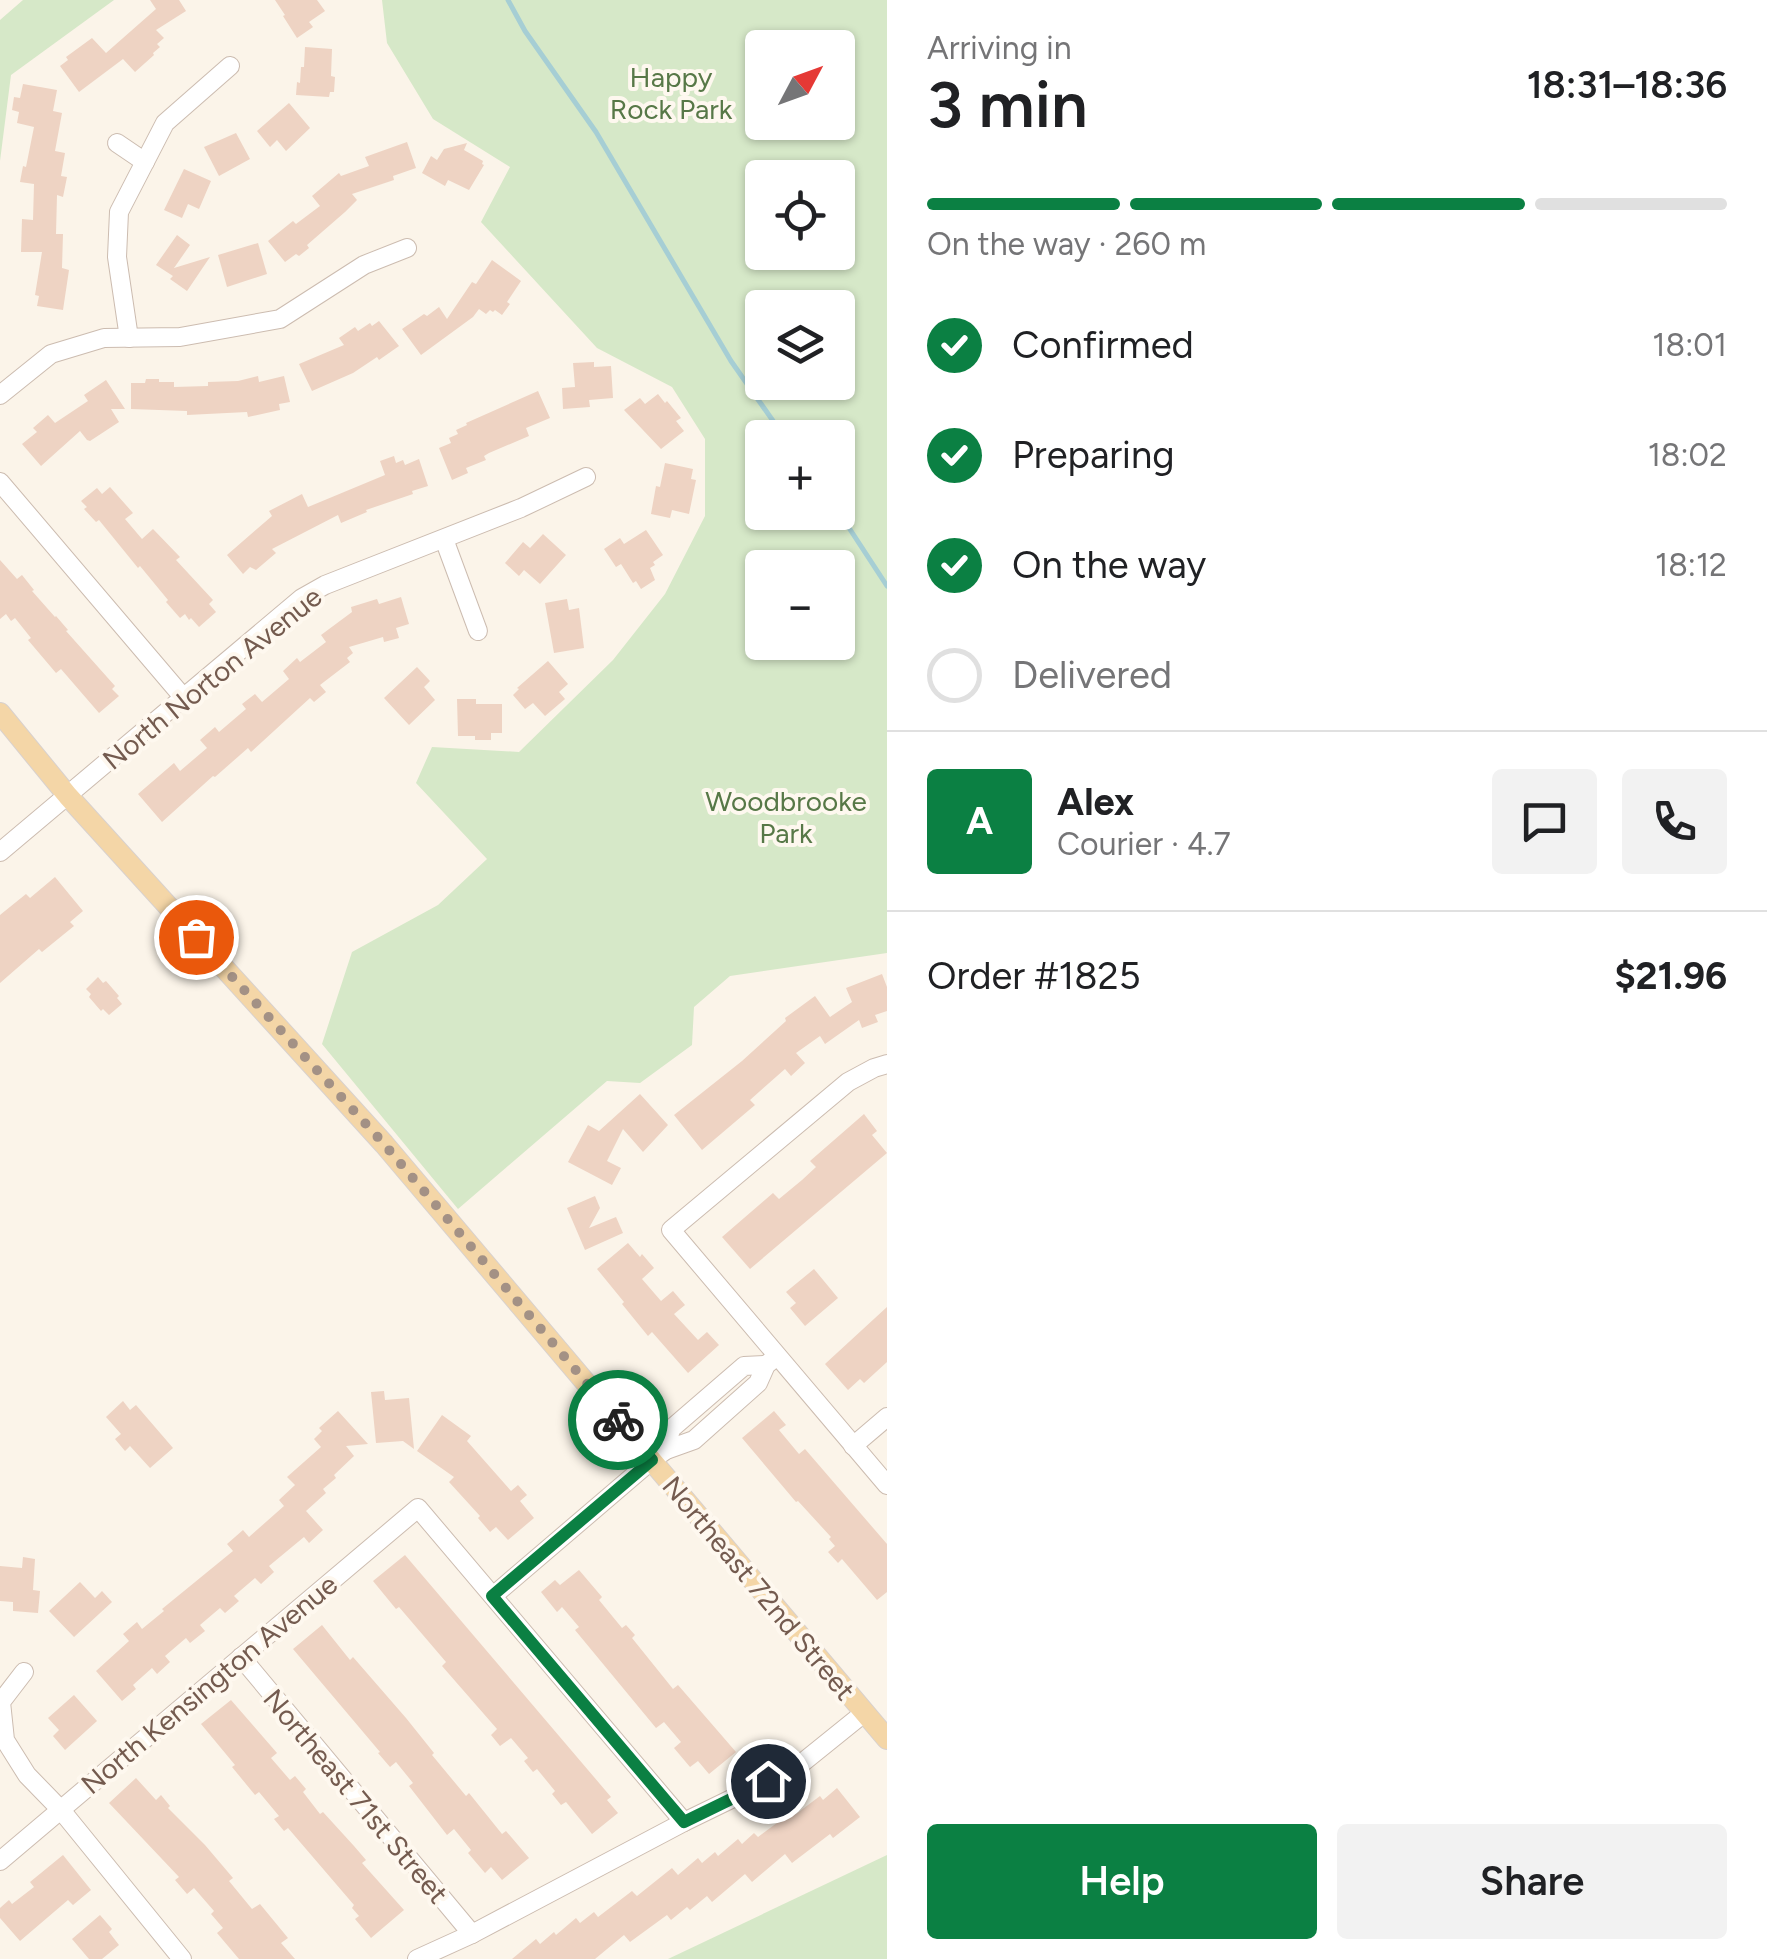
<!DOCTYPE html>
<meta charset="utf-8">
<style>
body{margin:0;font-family:Figtree,sans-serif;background:#f2f2f2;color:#202124;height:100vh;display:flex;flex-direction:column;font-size:38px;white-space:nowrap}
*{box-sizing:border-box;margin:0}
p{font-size:32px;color:#757577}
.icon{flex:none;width:55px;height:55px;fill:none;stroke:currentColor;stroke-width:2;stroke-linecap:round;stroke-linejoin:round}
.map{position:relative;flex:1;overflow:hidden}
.panel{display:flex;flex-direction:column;background:#fff;width:880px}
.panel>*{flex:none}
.needle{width:65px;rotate:49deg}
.fabs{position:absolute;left:745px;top:30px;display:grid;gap:20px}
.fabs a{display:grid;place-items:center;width:110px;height:110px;border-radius:10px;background:#fff;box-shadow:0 2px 8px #0004;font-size:50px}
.pin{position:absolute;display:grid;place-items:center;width:85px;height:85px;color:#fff;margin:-42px;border:5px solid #fff;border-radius:50%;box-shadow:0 2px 10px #0007}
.courier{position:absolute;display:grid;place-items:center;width:100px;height:100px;margin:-50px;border:8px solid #0b8043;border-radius:50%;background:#fff;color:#222;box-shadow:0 2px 12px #0007}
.head em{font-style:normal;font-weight:600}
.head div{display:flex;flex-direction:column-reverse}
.head{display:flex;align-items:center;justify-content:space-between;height:170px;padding:0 40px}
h1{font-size:65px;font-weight:600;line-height:75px}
.bar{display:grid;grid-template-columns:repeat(4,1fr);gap:15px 10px;align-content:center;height:120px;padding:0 40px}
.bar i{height:12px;border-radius:8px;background:#e0e0e0}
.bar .current{background:#0b8043}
.bar p{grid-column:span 4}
.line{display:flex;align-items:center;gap:25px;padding:0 40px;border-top:2px solid #e0e0e0}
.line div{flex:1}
.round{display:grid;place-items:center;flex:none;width:105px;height:105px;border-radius:10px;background:#f2f2f2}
ol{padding:0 40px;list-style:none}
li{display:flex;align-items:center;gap:30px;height:110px}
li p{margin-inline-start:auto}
li .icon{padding:10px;border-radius:50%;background:#0b8043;color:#fff;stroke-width:4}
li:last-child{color:#757577}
li i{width:55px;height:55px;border:5px solid #e0e0e0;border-radius:50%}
.button{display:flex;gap:20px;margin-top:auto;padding:20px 40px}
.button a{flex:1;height:115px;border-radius:10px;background:#0b8043;color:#fff;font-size:40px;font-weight:600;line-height:115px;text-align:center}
.button a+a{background:#f2f2f2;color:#202124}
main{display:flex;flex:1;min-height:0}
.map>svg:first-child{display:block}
</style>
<main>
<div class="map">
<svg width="887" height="1959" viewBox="0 0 887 1959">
<rect width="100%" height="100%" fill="#fbf4e9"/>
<g fill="#d6e8c8" fill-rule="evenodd">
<polygon points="23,0 114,0 11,75 0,161 0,20"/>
<path d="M382 0H887V953L730 976 694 1007 692 1045 640 1083 607 1081 458 1209 322 1044 352 952 438 905 487 859 416 783 432 747 519 752 613 660 665 594 705 516V439L672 387 597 348 481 222 510 167 433 119 387 43ZM762 48H838V122H762ZM762 178H838V252H762ZM762 308H838V382H762ZM762 438H838V512H762ZM762 568H838V642H762Z"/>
<polygon points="887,1855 887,1959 668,1959"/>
</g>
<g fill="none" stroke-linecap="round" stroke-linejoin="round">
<g stroke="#a6ced4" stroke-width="5">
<polyline points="508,0 525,31 596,132 731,361 785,438"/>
<polyline points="838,511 887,586"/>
</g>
</g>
<g fill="#eed3c3">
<polygon points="150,0 179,0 186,11 156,30 164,38 157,44 160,47 153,53 154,55 135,72 123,59 79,92 60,66 68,60 66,57 92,38 106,53 156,9"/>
<polygon points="275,0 317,0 325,11 309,22 313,27 297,38 283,16 285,15"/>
<polygon points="305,47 332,49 331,76 335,77 334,92 330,92 329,97 296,95 297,82 300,83 301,67 304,67"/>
<polygon points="23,84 57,90 53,111 62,113 55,151 65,153 61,176 67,177 63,197 57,195 56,234 63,234 62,268 69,270 63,310 37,306 39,296 35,295 42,252 21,252 22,219 33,220 34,184 20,182 23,166 26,167 34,127 17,123 19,112 12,110 14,97 20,98"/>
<polygon points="289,103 310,128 286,151 277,140 270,147 257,131"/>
<polygon points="236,133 250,159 219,176 204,147"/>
<polygon points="407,142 416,168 393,176 394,180 352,194 357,200 345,212 307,245 309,248 299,256 296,254 285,262 268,241 293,221 296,224 320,206 312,196 339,173 341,176 369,166 365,157"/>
<polygon points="467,143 464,150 483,161 482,164 484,165 469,190 448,180 445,186 422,173 431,156 437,160 444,149"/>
<polygon points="184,169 211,181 199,209 188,204 182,218 164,210"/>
<polygon points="177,235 190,245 174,268 210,257 187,291 170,279 173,276 156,265"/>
<polygon points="258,243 267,274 227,287 218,255"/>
<polygon points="492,260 521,281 507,302 510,304 502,315 495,310 493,312 490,310 486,314 479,309 473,317 421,355 402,329 424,314 427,316 439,307 447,319 472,282 476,284"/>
<polygon points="379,321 399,346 379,360 377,357 353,373 312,391 299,364 344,345 339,338 355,327 358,331 370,323 372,326"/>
<polygon points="594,362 594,367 611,366 613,398 589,400 590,407 563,409 562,388 575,387 573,363"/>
<polygon points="258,376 259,382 284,376 290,402 279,404 280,410 248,417 247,412 187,415 187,411 131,409 131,383 145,383 146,379 159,379 159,382 174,382 174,387 208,386 208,382 238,381"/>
<polygon points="106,380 125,409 111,409 119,422 90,441 87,440 80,431 41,466 22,444 37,432 33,428 48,415 55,423 88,401 84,395"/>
<polygon points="538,391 550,418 526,428 529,436 489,453 484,456 486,460 466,468 468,473 452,480 439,448 451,443 449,438 458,434 456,430 467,425 466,423"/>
<polygon points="658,394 665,403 667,401 681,418 676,421 684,431 661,449 624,410 640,398 645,404"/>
<polygon points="394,456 396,463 403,460 405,465 419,459 428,486 412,491 413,494 366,510 367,512 341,523 338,515 272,549 276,553 256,570 250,567 243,574 227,555 272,516 269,511 302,494 308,507 385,475 380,461"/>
<polygon points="665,463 693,469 691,479 696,480 689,514 672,510 670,518 651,514 656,486 660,487"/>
<polygon points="110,487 133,513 125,519 142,539 153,529 180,557 176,560 213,600 209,604 216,612 199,627 191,618 189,620 185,614 180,618 166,602 168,600 140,566 138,568 99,520 96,522 84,509 87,507 81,501 97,488 102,494"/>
<polygon points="646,530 663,555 653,562 655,565 650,568 655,580 641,589 636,581 633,583 621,564 616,567 604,549 620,538 624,544"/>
<polygon points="543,534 566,555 540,584 524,570 519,576 505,563 523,542 530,548"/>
<polygon points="0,560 17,579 22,575 34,590 32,591 55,617 56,616 68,630 66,631 115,686 112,689 119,696 99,713 61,669 56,673 28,640 31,638 15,618 11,621 6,614 0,619"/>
<polygon points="401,597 409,624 396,628 399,638 384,642 383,637 349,647 353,653 347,658 350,662 320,685 326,692 314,702 310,698 251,752 248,748 215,777 213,776 162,822 138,794 174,763 180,771 207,748 200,740 215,727 219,732 246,709 242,704 255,694 262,702 289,679 283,671 297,658 300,662 326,642 321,635 352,612 351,607 377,599 379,604"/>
<polygon points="567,599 569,610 579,608 584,648 554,653 545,603"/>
<polygon points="548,661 568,684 559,692 565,699 545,716 533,703 525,709 513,695 519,689 517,688"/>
<polygon points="417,667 430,681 424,687 435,700 409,725 384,698"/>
<polygon points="457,699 476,699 476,704 502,704 502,733 491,733 491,740 475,740 475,736 458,736"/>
<polygon points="55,877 83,911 70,922 74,926 42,952 39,949 0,983 0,915 26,894 30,898"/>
<polygon points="882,974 887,987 887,1011 875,1015 878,1022 862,1028 859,1020 825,1044 820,1036 796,1053 805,1063 791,1076 785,1069 750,1100 755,1105 702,1150 674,1115 742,1061 786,1021 785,1018 815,996 830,1017 852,1002 846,988"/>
<polygon points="98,977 103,983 106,981 119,996 117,998 122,1004 109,1015 103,1009 101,1011 89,997 91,994 86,989"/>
<polygon points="640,1094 668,1125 643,1152 623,1129 607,1161 621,1168 612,1185 568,1162 588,1125 599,1131"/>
<polygon points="864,1114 877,1131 872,1135 887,1153 750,1269 722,1237 773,1193 779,1199 802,1180 816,1167 810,1161"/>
<polygon points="595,1196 600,1208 589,1228 616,1217 623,1233 585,1250 567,1208"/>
<polygon points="628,1243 640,1257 642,1254 654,1268 642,1279 661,1301 673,1291 685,1305 674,1314 698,1340 707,1332 719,1345 688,1373 652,1332 648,1336 622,1304 624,1302 597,1269"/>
<polygon points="814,1269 838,1298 805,1326 790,1308 796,1303 786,1292"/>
<polygon points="887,1307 887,1362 864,1383 860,1379 848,1390 825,1364"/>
<polygon points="384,1391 385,1400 409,1398 414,1449 403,1441 376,1443 371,1392"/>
<polygon points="123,1401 130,1410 136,1405 173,1448 150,1468 130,1446 125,1451 115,1439 121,1434 106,1417"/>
<polygon points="338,1411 368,1444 346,1446 354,1456 334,1475 336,1478 323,1489 326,1493 306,1511 323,1530 309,1543 304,1537 269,1566 274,1572 261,1584 255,1578 234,1596 239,1601 225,1613 220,1608 200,1625 205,1631 190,1643 186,1638 165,1656 170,1662 157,1674 152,1668 133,1685 136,1689 122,1701 96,1671 129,1641 123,1634 137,1622 142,1629 164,1611 162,1609 233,1551 227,1544 243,1530 249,1537 284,1506 279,1500 295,1485 287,1477 321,1447 314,1439 322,1431 319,1428"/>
<polygon points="774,1411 786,1425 779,1430 799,1454 805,1449 887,1544 887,1592 877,1600 842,1559 838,1563 828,1552 835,1546 829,1539 831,1537 798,1501 796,1502 742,1438"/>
<polygon points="442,1415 471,1436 467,1441 511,1491 518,1485 527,1495 520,1501 534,1518 508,1540 496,1527 490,1532 478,1518 480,1516 449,1482 454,1477 417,1451"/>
<polygon points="405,1555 611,1797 607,1800 618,1813 592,1834 566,1802 561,1805 552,1794 555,1791 537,1769 533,1772 524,1761 528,1758 511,1738 500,1746 491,1735 497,1729 442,1666 446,1662 399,1607 396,1609 373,1581"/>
<polygon points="23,1557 35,1559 33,1590 40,1591 38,1613 13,1611 13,1602 0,1601 0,1566 22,1568"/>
<polygon points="579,1570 602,1597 599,1600 622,1628 626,1625 635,1635 632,1638 673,1689 678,1685 736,1752 709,1774 698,1761 690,1767 674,1748 681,1742 664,1722 656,1728 575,1630 579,1627 562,1607 557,1612 541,1592 555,1580 560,1585"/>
<polygon points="80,1582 95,1598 102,1591 112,1602 74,1637 49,1611"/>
<polygon points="322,1625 350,1660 353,1657 406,1718 434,1753 432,1755 466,1796 469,1793 502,1834 506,1831 529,1858 502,1880 491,1867 485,1873 468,1853 471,1850 454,1829 447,1835 409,1786 413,1783 396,1762 390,1767 378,1753 380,1752 293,1649"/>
<polygon points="74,1695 97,1721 65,1750 53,1736 59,1730 48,1718"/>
<polygon points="231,1700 277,1753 271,1758 290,1780 295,1776 306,1789 303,1792 320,1814 323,1812 354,1846 366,1860 362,1863 404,1910 371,1938 355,1919 359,1916 352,1908 354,1905 288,1828 284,1831 274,1819 279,1816 259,1792 255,1795 232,1767 235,1765 201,1724"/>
<polygon points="136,1778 156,1800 161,1795 170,1806 168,1808 205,1845 233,1878 229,1881 252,1909 260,1904 288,1938 281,1943 295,1959 239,1959 217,1933 223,1928 211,1914 214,1911 194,1888 187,1894 175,1880 179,1877 109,1803"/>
<polygon points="837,1788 860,1817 833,1838 830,1834 792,1863 785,1854 752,1882 745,1874 712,1902 707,1896 690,1910 687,1907 671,1920 667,1915 630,1942 624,1935 595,1959 512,1959 536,1939 540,1944 554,1932 556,1935 576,1918 580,1923 594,1912 598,1917 632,1891 637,1896 672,1868 678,1875 698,1858 702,1863 715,1852 718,1856 738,1839 742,1844 754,1833 758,1837 793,1811 796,1814 820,1796 823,1800"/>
<polygon points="63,1855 91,1890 73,1905 68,1900 20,1941 0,1918 0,1908 9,1900 12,1904 34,1887 30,1882"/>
<polygon points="100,1915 112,1929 109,1932 119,1945 102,1959 89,1959 72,1939"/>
</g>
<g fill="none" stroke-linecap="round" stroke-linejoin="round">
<g stroke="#ccbcb0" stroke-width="20">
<g id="minor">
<polyline points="117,143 145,162"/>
<polyline points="129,338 117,257 119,212 165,123 230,66"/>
<polyline points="0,395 51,354 104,338 180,337 280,319 364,265 407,248"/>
<polyline points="0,482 183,697"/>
<polyline points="444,539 478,631"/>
<polyline points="0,852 302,598 325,585 521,508 586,477"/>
<polyline points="887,1064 874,1068 848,1082 671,1230 887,1485"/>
<polyline points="853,1446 887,1417"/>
<polyline points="666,1450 671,1429 744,1366 766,1365"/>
<polyline points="493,1596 652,1460 666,1450 694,1440 758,1383 766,1365 777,1356"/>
<polyline points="241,1657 472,1934"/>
<polyline points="24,1672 1,1702 5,1740 27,1775 61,1810 182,1959"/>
<polyline points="0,1861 418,1508 684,1822"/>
<polyline points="417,1959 472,1934 684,1822 797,1767 864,1713"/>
</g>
</g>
<g stroke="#d8d1ce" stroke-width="22">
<polyline id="major" points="0,713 68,796 384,1144 887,1739"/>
</g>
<use href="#minor" stroke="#fff" stroke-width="18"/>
<use href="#major" stroke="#f4d6a7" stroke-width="20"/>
</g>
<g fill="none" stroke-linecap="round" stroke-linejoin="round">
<polyline stroke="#a39185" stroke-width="10" stroke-dasharray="0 18" points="196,937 384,1144 618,1420"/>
<polyline stroke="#0b8043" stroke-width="12" points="618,1420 652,1460 492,1596 684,1822 768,1781"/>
</g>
<g text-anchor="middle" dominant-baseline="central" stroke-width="8" stroke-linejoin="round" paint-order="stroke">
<g font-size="28" fill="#577847" stroke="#fef8ef">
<text x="671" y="77">Happy<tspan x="671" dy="32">Rock Park</tspan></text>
<text x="786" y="801">Woodbrooke<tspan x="786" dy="32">Park</tspan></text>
</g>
<g font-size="28" fill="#745b4f" stroke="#fef8ef">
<text transform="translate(212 678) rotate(-39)">North Norton Avenue</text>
<text transform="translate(759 1588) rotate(50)">Northeast 72nd Street</text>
<text transform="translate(209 1684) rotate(-40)">North Kensington Avenue</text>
<text transform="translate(356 1796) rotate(50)">Northeast 71st Street</text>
</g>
</g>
</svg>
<div class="fabs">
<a><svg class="needle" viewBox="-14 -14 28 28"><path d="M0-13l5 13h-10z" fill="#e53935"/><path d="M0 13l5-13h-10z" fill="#757577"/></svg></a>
<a><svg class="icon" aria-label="locate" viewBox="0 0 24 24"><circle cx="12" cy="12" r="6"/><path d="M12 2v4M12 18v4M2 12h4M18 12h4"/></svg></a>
<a><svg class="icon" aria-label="layers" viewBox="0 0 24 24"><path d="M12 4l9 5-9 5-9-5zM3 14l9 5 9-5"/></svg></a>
<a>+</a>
<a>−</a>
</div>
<div class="pin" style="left:196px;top:937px;background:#ea580c"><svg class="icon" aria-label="bag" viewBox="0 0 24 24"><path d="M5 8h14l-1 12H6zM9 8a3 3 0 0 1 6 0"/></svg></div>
<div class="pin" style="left:768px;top:1781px;background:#1f2937"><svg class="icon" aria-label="home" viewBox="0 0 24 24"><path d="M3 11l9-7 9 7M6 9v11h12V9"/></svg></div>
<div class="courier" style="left:618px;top:1420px"><svg class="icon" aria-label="bike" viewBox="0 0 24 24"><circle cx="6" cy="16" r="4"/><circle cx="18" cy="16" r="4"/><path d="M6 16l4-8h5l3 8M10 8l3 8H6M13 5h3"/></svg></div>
</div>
<section class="panel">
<div class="head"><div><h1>3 min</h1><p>Arriving in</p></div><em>18:31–18:36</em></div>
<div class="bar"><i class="current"></i><i class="current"></i><i class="current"></i><i></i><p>On the way · 260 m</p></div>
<ol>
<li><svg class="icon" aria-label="check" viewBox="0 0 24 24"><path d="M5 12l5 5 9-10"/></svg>Confirmed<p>18:01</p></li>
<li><svg class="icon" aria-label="check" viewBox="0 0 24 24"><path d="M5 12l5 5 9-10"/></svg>Preparing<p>18:02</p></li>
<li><svg class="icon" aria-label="check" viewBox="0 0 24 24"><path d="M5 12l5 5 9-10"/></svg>On the way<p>18:12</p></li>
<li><i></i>Delivered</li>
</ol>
<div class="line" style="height:180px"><b class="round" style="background:#0b8043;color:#fff">A</b><div><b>Alex</b><p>Courier · 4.7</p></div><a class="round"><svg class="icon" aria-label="chat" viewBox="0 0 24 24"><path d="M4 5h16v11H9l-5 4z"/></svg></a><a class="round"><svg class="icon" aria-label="phone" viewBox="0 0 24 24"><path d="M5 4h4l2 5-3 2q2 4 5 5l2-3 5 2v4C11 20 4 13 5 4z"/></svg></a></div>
<div class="line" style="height:130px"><div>Order #1825</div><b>$21.96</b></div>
<div class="button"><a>Help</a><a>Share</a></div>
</section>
</main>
